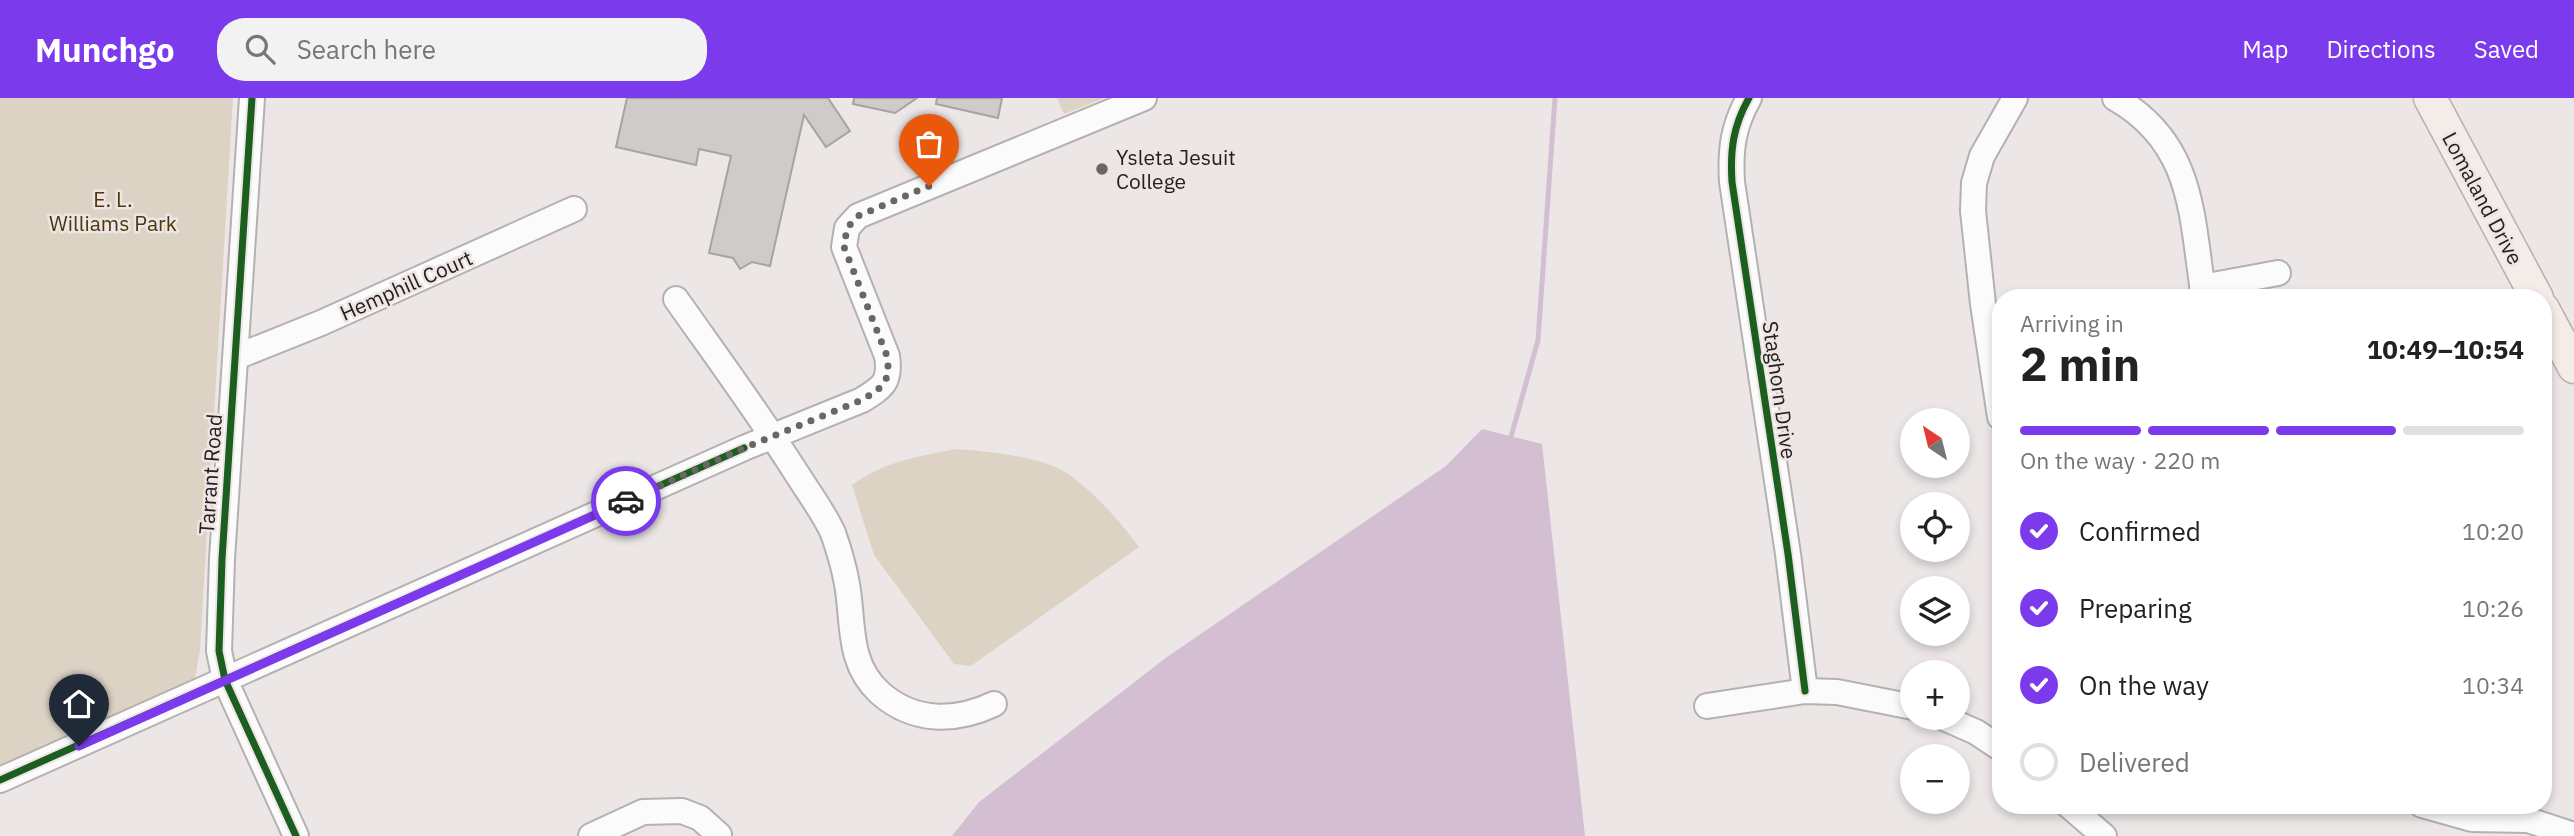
<!DOCTYPE html>
<meta charset="utf-8">
<style>
body{margin:0;font-family:"IBM Plex Sans",sans-serif;background:#f2f2f2;color:#222;height:100vh;display:flex;flex-direction:column;font-size:26px;white-space:nowrap}
*{box-sizing:border-box;margin:0}
p{font-size:23px;color:#767676}
.icon{flex:none;width:38px;height:38px;fill:none;stroke:currentColor;stroke-width:2;stroke-linecap:round;stroke-linejoin:round}
.map{position:relative;flex:1;overflow:hidden}
.details{position:absolute;left:1992px;top:191px;width:560px;height:525px;display:flex;flex-direction:column;background:#fff;border-radius:28px;box-shadow:0 4px 10px #0003}
.details>*{flex:none}
.needle{width:46px;rotate:325deg}
.tools{position:absolute;left:1900px;top:310px;display:grid;gap:14px}
.tools a{display:grid;place-items:center;width:70px;height:70px;border-radius:50%;background:#fff;box-shadow:0 4px 10px #0003;font-size:35px}
.pin{position:absolute;display:grid;place-items:center;width:60px;height:60px;color:#fff;margin:-72px -30px;border-radius:50% 50% 50% 0;rotate:-45deg;box-shadow:0 0 7px #0007}
.pin .icon{rotate:45deg}
.courier{position:absolute;display:grid;place-items:center;width:70px;height:70px;margin:-35px;border:5px solid #7c3aed;border-radius:50%;background:#fff;color:#222;box-shadow:0 2px 9px #0007}
.headline em{font-style:normal;font-weight:700}
.headline div{display:flex;flex-direction:column-reverse}
.headline{display:flex;align-items:center;justify-content:space-between;height:119px;padding:0 28px}
h1{font-size:46px;font-weight:700;line-height:52px}
.bar{display:grid;grid-template-columns:repeat(4,1fr);gap:10px 7px;align-content:center;height:84px;padding:0 28px}
.bar i{height:9px;border-radius:5px;background:#e0e0e0}
.bar .active{background:#7c3aed}
.bar p{grid-column:span 4}
ol{padding:0 28px;list-style:none}
li{display:flex;align-items:center;gap:21px;height:77px}
li p{margin-inline-start:auto}
li .icon{padding:7px;border-radius:50%;background:#7c3aed;color:#fff;stroke-width:4}
li:last-child{color:#767676}
li i{width:38px;height:38px;border:4px solid #e0e0e0;border-radius:50%}
header{display:flex;align-items:center;gap:42px;box-sizing:border-box;height:98px;padding:0 35px;background:#7c3aed;color:#fff}
header strong{font-size:33px}
nav{display:flex;gap:38px;margin-inline-start:auto;font-size:24px}
.search{width:490px;height:63px;background:#f2f2f2;display:flex;align-items:center;gap:18px;box-sizing:border-box;padding:0 24px;border-radius:28px;color:#767676;font-size:26px}
.map>svg:first-child{display:block}
</style>
<header>
<strong>Munchgo</strong>
<div class="search"><svg class="icon" aria-label="search" viewBox="0 0 24 24"><circle cx="10" cy="10" r="6"/><path d="M15 15l6 6"/></svg>Search here</div>
<nav><a>Map</a><a>Directions</a><a>Saved</a></nav>
</header>
<div class="map">
<svg width="2574" height="738" viewBox="0 0 2574 738">
<rect width="100%" height="100%" fill="#ece7e6"/>
<g fill="#ddd3c5">
<polygon points="0,0 233,0 200,551 195,582 0,669"/>
<polygon points="1057,0 1104,0 1064,16"/>
<path d="M957 351C988 354 1029 357 1058 370 1085 383 1122 425 1139 449L971 568 954 566 874 457 852 387C883 364 919 358 957 351Z"/>
</g>
<polygon fill="#d3bed2" points="1482,331 1542,346 1585,738 952,738 979,704 1167,559 1446,368"/>
<g fill="none" stroke-linecap="round" stroke-linejoin="round">
<polyline stroke="#d3bed2" stroke-width="5" points="1509,346 1538,242 1555,0"/>
</g>
<g fill="#cecbcb" stroke="#a7a3a3" stroke-width="2">
<polygon points="627,0 828,0 850,33 826,49 804,17 770,168 752,164 740,171 733,160 709,155 731,58 699,51 696,67 616,49"/>
<polygon points="854,0 917,0 895,15 853,6"/>
<polygon points="937,0 1002,0 998,20 936,6"/>
</g>
<g fill="none" stroke-linecap="round" stroke-linejoin="round">
<g stroke="#b4b1b0" stroke-width="28">
<g id="minor">
<polyline points="252,0 222,461 219,553 225,582 296,738"/>
<path d="M1749 0C1733 28 1730 52 1732 84L1788 456 1805 593"/>
<path d="M2115 0C2195 46 2191 118 2204 200"/>
<polyline points="2202,189 2278,175"/>
<path d="M676 201C717 259 759 316 797 376 809 395 824 415 833 435 839 452 844 469 847 486 854 526 847 565 880 595 914 625 956 624 994 606"/>
<polyline points="236,259 321,225 574,111"/>
<polyline points="2000,319 1983,206 1973,113 1974,85 1982,58 2015,0"/>
<polyline points="1707,608 1805,593 1837,594 1913,609"/>
<polyline points="1944,620 1976,634 2000,650"/>
<path d="M0 682 744 350 862 302C883 289 891 284 887 258L844 149 847 130 858 118 1144 0"/>
<polyline points="2068,707 2104,738"/>
<polyline points="2422,707 2472,721 2528,722 2574,737"/>
<polyline points="591,738 643,714 682,713 700,720 719,737"/>
</g>
</g>
<g stroke="#bbafa8" stroke-width="35">
<g id="major">
<polyline points="2430,0 2537,200"/>
<polyline points="2543,211 2574,269"/>
</g>
</g>
<use href="#minor" stroke="#fcfbfb" stroke-width="24"/>
<use href="#major" stroke="#f3ece9" stroke-width="32"/>
<g stroke="#eee5e4" stroke-width="11">
<g id="cycleway">
<polyline points="252,0 222,461 219,553 225,582 296,738"/>
<path d="M1749 0C1733 28 1730 52 1732 84L1788 456 1805 593"/>
<polyline points="0,682 744,350"/>
</g>
</g>
<use href="#cycleway" stroke="#1b5e20" stroke-width="7"/>
</g>
<g fill="none" stroke-linecap="round" stroke-linejoin="round">
<path stroke="#696665" stroke-width="7" stroke-dasharray="0 12.6" d="M626 403 744 350 862 302C883 289 891 284 887 258L844 149 847 130 858 118 929 88"/>
<polyline stroke="#7c3aed" stroke-width="9" points="79,648 626,403"/>
</g>
<circle fill="#696665" stroke="#eee5e4" stroke-width="2.5" cx="1102" cy="71" r="7"/>
<g text-anchor="middle" dominant-baseline="central" stroke-width="5" stroke-linejoin="round" paint-order="stroke">
<g font-size="21" fill="#23201f" stroke="#eee5e4" text-anchor="start">
<text x="1116" y="59">Ysleta Jesuit<tspan x="1116" dy="24">College</tspan></text>
</g>
<g font-size="21" fill="#23201f" stroke="#eee5e4">
<text transform="translate(2483 100) rotate(62)">Lomaland Drive</text>
<text transform="translate(406 187) rotate(-24)">Hemphill Court</text>
<text transform="translate(1780 292) rotate(82)">Staghorn Drive</text>
<text transform="translate(210 376) rotate(-86)">Tarrant Road</text>
</g>
<g font-size="21" fill="#4e380a" stroke="#eee5e4">
<text x="113" y="101">E. L.<tspan x="113" dy="24">Williams Park</tspan></text>
</g>
</g>
</svg>
<div class="tools">
<a><svg class="needle" viewBox="-14 -14 28 28"><path d="M0-13l5 13h-10z" fill="#e53935"/><path d="M0 13l5-13h-10z" fill="#767676"/></svg></a>
<a><svg class="icon" aria-label="locate" viewBox="0 0 24 24"><circle cx="12" cy="12" r="6"/><path d="M12 2v4M12 18v4M2 12h4M18 12h4"/></svg></a>
<a><svg class="icon" aria-label="layers" viewBox="0 0 24 24"><path d="M12 4l9 5-9 5-9-5zM3 14l9 5 9-5"/></svg></a>
<a>+</a>
<a>−</a>
</div>
<div class="pin" style="left:929px;top:88px;background:#ea580c"><svg class="icon" aria-label="bag" viewBox="0 0 24 24"><path d="M5 8h14l-1 12H6zM9 8a3 3 0 0 1 6 0"/></svg></div>
<div class="pin" style="left:79px;top:648px;background:#1f2937"><svg class="icon" aria-label="home" viewBox="0 0 24 24"><path d="M3 11l9-7 9 7M6 9v11h12V9"/></svg></div>
<div class="courier" style="left:626px;top:403px"><svg class="icon" aria-label="car" viewBox="0 0 24 24"><path d="M5 17H2v-5l4-1 3-4h7l3 4 3 1v5h-3M9 17h6M6 11h13"/><circle cx="7" cy="17" r="2"/><circle cx="17" cy="17" r="2"/></svg></div>
<section class="details">
<div class="headline"><div><h1>2 min</h1><p>Arriving in</p></div><em>10:49–10:54</em></div>
<div class="bar"><i class="active"></i><i class="active"></i><i class="active"></i><i></i><p>On the way · 220 m</p></div>
<ol>
<li><svg class="icon" aria-label="check" viewBox="0 0 24 24"><path d="M5 12l5 5 9-10"/></svg>Confirmed<p>10:20</p></li>
<li><svg class="icon" aria-label="check" viewBox="0 0 24 24"><path d="M5 12l5 5 9-10"/></svg>Preparing<p>10:26</p></li>
<li><svg class="icon" aria-label="check" viewBox="0 0 24 24"><path d="M5 12l5 5 9-10"/></svg>On the way<p>10:34</p></li>
<li><i></i>Delivered</li>
</ol>
</section>
</div>
